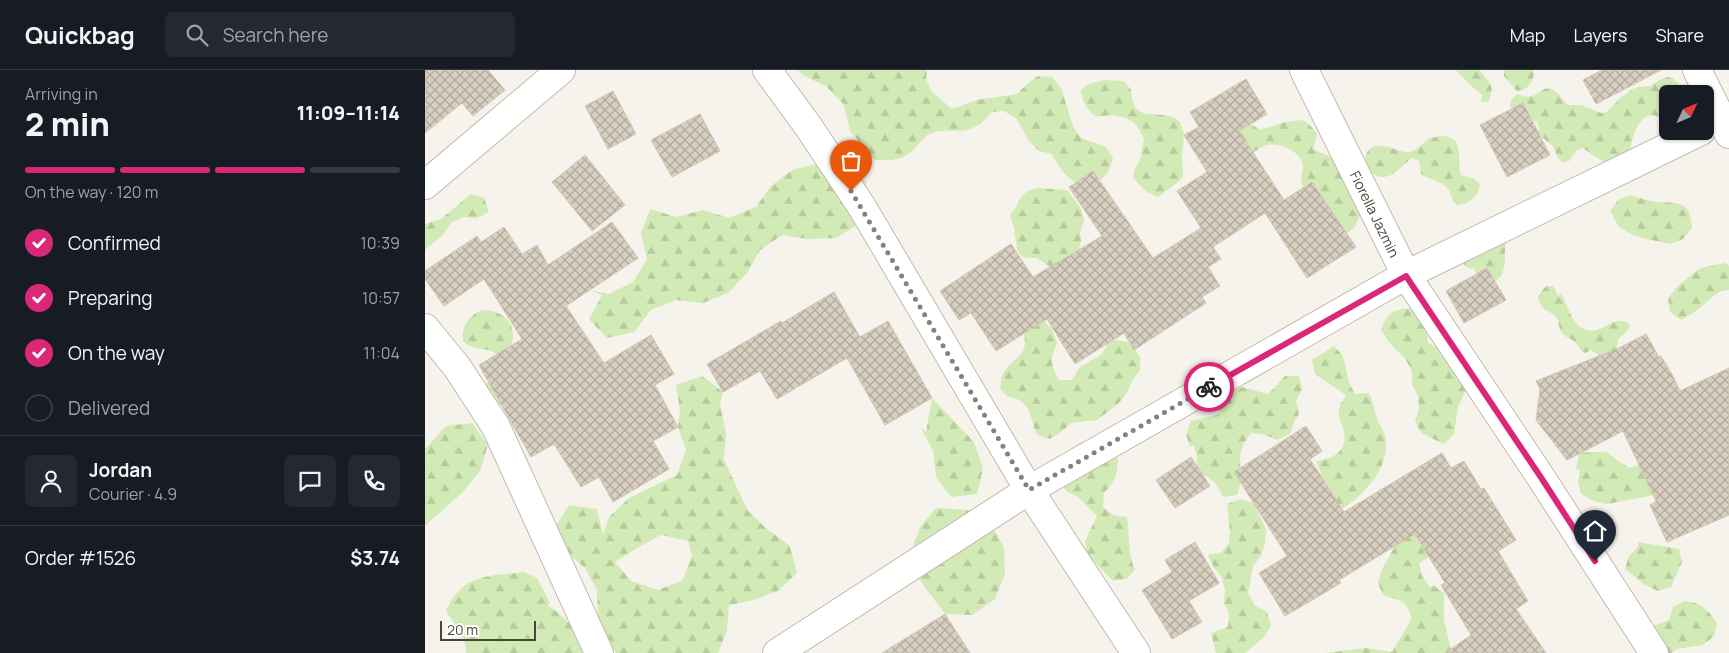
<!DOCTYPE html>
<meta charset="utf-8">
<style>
body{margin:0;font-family:Manrope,sans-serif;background:#242831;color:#f1f3f6;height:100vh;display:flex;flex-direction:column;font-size:19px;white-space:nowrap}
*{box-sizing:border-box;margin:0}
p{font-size:16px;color:#9ea1a6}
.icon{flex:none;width:28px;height:28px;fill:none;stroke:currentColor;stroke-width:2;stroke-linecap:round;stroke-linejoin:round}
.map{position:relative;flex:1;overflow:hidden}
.sheet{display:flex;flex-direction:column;background:#171b24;width:425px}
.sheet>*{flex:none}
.needle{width:32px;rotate:46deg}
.controls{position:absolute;left:1234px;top:15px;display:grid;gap:10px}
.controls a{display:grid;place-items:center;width:55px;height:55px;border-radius:8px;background:#171b24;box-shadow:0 1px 4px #0004;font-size:25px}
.scale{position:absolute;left:15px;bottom:12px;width:96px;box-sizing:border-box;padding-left:5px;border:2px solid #4b4439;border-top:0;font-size:14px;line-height:18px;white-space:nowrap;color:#4b4439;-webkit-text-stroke:4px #fff;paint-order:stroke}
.pin{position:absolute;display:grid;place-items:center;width:42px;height:42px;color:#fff;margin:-51px -21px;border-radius:50% 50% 50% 0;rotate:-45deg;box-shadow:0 0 5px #0007}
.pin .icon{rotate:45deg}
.courier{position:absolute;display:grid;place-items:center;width:50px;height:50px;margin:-25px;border:4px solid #db2777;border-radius:50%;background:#fff;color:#222;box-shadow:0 1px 6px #0007}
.headline em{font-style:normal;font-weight:800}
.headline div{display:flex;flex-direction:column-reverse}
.headline{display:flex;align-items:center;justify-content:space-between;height:85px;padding:0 25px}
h1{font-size:32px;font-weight:800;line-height:38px}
.bar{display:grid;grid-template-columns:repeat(4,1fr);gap:8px 5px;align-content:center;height:60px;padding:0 25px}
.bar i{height:6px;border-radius:4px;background:#363941}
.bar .on{background:#db2777}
.bar p{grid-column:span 4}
.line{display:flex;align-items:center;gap:12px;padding:0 25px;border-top:1px solid #363941}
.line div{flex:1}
.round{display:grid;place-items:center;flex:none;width:52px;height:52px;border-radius:8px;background:#242831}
ol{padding:0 25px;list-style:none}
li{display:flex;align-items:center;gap:15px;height:55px}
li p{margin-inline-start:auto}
li .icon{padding:5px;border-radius:50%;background:#db2777;color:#fff;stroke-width:4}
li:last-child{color:#9ea1a6}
li i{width:28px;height:28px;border:2px solid #363941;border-radius:50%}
header{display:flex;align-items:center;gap:30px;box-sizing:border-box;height:70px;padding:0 25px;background:#171b24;border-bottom:1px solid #363941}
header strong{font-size:24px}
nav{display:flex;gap:28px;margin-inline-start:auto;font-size:18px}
.search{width:350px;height:45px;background:#242831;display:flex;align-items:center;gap:12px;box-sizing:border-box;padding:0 18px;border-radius:8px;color:#9ea1a6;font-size:19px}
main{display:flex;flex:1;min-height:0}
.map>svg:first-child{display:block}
</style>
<header>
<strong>Quickbag</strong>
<div class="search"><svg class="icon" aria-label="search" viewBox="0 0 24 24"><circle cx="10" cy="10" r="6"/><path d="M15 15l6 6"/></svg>Search here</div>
<nav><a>Map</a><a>Layers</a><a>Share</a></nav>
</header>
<main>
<section class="sheet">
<div class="headline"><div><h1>2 min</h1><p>Arriving in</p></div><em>11:09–11:14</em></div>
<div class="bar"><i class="on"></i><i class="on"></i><i class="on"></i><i></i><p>On the way · 120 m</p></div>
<ol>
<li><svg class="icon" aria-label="check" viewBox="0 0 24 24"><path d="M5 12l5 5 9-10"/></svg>Confirmed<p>10:39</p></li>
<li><svg class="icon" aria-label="check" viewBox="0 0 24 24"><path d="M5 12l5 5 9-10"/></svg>Preparing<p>10:57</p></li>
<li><svg class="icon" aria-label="check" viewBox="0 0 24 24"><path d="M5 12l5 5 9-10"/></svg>On the way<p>11:04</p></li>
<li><i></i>Delivered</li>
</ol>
<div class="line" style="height:90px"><a class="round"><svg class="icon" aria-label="person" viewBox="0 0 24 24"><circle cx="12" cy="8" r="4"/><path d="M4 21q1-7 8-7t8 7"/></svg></a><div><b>Jordan</b><p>Courier · 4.9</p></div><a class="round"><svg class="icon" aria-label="chat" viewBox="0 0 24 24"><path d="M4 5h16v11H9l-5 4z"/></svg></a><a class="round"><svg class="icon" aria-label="phone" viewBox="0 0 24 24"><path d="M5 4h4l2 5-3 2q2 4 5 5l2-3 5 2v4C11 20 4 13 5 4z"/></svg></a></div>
<div class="line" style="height:65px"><div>Order #1526</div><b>$3.74</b></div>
</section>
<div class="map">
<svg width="1304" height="583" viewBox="0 0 1304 583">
<defs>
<pattern id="forest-firs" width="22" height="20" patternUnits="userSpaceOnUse" patternTransform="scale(1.25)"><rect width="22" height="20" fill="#d2eab5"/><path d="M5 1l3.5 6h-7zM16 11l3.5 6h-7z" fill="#b6ca9c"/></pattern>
<pattern id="building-cross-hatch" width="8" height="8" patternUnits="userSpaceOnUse" patternTransform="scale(1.25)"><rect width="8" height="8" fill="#d8cfc1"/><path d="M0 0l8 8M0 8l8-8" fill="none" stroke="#b1aa9e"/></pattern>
</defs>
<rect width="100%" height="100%" fill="#f6f3ec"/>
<g fill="url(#forest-firs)" fill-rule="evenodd">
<path d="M373 0H502L501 9 507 22 527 39 552 30 592 24 602 14 613 6 627 7 636 18 648 56 656 68 681 77 688 88C685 99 682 107 671 113 651 123 635 100 627 84L614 81 604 71 591 48 579 41 567 42C557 54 546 62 530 61 523 61 514 60 507 63 501 65 496 71 492 76 479 91 469 90 450 90L425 61 419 35 402 17 378 5Z"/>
<path d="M1031 0H1055C1063 13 1072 15 1063 32H1056L1057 25 1043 13Z"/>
<path d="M1079 0H1108L1109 4C1107 14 1102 20 1092 21L1079 6Z"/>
<path d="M1243 7 1249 9 1264 24H1242V61H1253L1243 64 1234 47C1215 38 1207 67 1205 81L1180 93 1158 78 1152 80 1144 91 1138 93 1133 88 1128 76 1113 64 1114 58 1112 52 1088 41 1085 35 1087 28 1093 24C1111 34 1117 12 1129 20 1134 24 1138 31 1143 35H1156L1176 43 1182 42 1195 28 1206 20 1212 17 1225 16 1236 9Z"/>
<path d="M679 10 699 11 707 21 706 20C709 55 729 39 750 48L755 52 759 65 757 86 758 106 754 111 733 127 721 121 708 108 709 101 715 90 719 69C716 64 713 56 708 52 699 45 682 44 672 47 663 42 657 31 656 21 663 12 669 13 679 10Z"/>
<path d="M878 50 884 54 892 64 888 79 912 90 933 125 935 146 929 158 923 162 917 164 877 115C875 108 878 102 878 95 876 81 854 72 842 75 835 77 831 82 824 84L806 64 822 52 828 55 833 59C843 59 848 56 857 53 863 51 871 51 878 50Z"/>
<path d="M1019 66C1041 69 1031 90 1036 105L1049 109 1055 114C1053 127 1045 134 1032 135 1025 131 1028 124 1022 118 1015 110 1004 110 996 104L994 91 987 88C980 93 973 101 966 105 956 110 944 105 942 94 941 89 939 85 944 80 954 70 969 81 981 82 990 82 997 74 1004 69 1009 67 1014 66 1019 66Z"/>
<polygon points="392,94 418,100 442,111 433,154 411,168 383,169 357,165 335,180 322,203 303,223 278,233 251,230 226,240 209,262 182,268 164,249 177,225 165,220 184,224 208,212 222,189 216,164 225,139 251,147 278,140 304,148 331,137 346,116 367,100"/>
<path d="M615 118 642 120 655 137 659 150 655 163 656 170 653 184 643 190 636 189 628 199 612 188H600L594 184 592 178 589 158 585 146C587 141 591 139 592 135 597 123 603 119 615 118Z"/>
<polygon points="46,124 59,128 64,142 52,148 38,147 26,153 18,165 0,180 0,154 16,149"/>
<path d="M1205 125C1214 128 1223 131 1233 132 1255 133 1266 132 1267 158L1258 169 1245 174 1218 168 1206 164 1194 157 1185 141 1193 130Z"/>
<path d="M1062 151 1081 170C1078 182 1084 205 1070 211 1060 215 1052 203 1047 197L1046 200 1036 192 1026 168 1031 164Z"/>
<path d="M1300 193 1304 196V220C1291 220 1286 229 1277 236 1270 242 1263 246 1256 250L1245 242 1243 229 1251 218 1275 198Z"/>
<path d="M1121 216H1128L1134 227 1135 222C1144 234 1144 254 1161 260 1177 265 1188 243 1205 254L1203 260 1193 269 1189 297 1176 289 1172 284 1166 280 1160 283C1155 280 1155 279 1152 274 1148 269 1140 268 1136 262 1134 258 1134 254 1133 250 1128 239 1115 244 1113 226Z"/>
<path d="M985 238C1000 248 1002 255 1003 273 1016 276 1034 302 1044 313L1033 337 1029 364 1019 374 996 363 990 351 994 339 993 326 987 314V301L981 290 963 271 956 260C963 243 966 240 985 238Z"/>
<path d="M57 240C62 241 68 240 73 243 88 249 92 267 84 280L83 338C70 336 64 324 57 315L66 311 73 285C61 276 49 282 38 271 36 257 44 245 57 240Z"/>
<path d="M618 250 627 259 632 273C625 289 625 295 634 310H647L654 298 677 284 683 273 690 270 704 272 715 287V300L707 311 702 323 693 334 672 350 646 353 636 362 625 369 612 365C607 354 606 336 594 330 581 324 585 331 575 318 576 314 576 309 577 306 586 286 606 289 598 261Z"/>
<path d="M909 276 918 286 924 313 930 324 944 323C949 333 949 340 952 349 953 354 958 358 959 363 969 393 941 424 917 439L892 416 896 404 891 391C910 389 925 379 918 358 916 351 911 344 915 336 916 332 919 329 921 326 911 316 901 313 890 304L887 290Z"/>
<path d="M277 306 298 322 295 335 301 363 299 390 323 441 342 459 365 476 372 503 353 521 329 530 304 535 302 561 293 583H191L183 571 173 547 172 520 160 498 141 482 130 458 144 435 172 439 178 465 184 447 204 428 252 405 261 380 253 357 255 341 251 315ZM236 465 263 471 267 485 258 510 233 520 206 511 190 492 212 478Z"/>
<path d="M860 306H874L877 319 871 331 874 344 870 350 865 364 852 370 840 365 826 363 819 373 815 385 816 412 812 425 798 427C791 411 786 408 771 401L772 387 769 375 765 377 761 364 766 351 792 345 804 323 817 317 843 324Z"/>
<polygon points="507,328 549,372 558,398 552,424 526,427 511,407 508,381 495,356 501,362"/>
<polygon points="47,353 63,375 55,401 39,421 0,456 0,379 21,356"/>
<path d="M656 372 669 374 693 388C692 404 691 411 679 423L678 437 688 445 702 447C705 466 702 482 710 500L701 509 688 511 662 484 660 471 672 446 653 427 641 421 634 410 629 398 635 386Z"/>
<polygon points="1168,382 1181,382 1204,398 1217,394 1246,422 1182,434 1169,431 1156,424 1153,412 1155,399 1151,400 1154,383"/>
<polygon points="816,429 829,434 841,459 840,474 836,486 828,496 823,523 829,535 842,542 846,556 839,567 820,583 791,583 786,563 803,557 804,544 799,533 800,520 797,507 789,498 783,485 796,483 804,473 805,460 802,434"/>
<polygon points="511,438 543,440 566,454 579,477 580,504 570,529 547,545 520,544 490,504 487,480 495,457"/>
<path d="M997 452 1006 486 994 493 997 506 1005 518 1008 515 1019 523V551L1026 579 1025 583H900L940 578 967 582 987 548C981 531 976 530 959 526L953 514 956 501 975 467Z"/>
<polygon points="1213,472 1254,479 1257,492 1246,517 1233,521 1220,515 1200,499 1204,486 1213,477"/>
<path d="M99 502 112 508 125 533 123 536C143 547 152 563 161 583H41L40 573 21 540C25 533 29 525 35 520 50 504 79 505 99 502Z"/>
<path d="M1260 531C1278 533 1281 538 1292 553L1289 566 1278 575 1252 579 1246 583H1227L1220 556 1232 555 1244 550 1248 537Z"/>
</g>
<g fill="url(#building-cross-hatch)" stroke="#d3c7b4">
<polygon points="0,0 63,0 80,20 48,46 37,33 0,63"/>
<polygon points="1177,0 1236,0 1171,34 1158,10"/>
<polygon points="821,9 842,44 814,61 859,130 887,112 931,177 882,208 840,143 788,177 796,189 783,197 795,216 777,227 781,233 709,280 699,263 650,294 622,249 571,281 546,243 534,250 515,221 586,174 608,207 677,166 644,117 668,101 728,188 776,158 752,121 782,102 759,65 774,57 765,42"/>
<polygon points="188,21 211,64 183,79 160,36"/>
<polygon points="1098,33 1125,85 1082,107 1055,55"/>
<polygon points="275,44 295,81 247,107 226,70"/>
<polygon points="160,85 200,135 167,161 127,112"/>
<polygon points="187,152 213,188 141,236 179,293 226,265 249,304 230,315 253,357 228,371 244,399 188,432 174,407 156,417 129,374 106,387 54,295 97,269 59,209 19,236 0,209 0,201 52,166 56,172 79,157 97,184 112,175 123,195"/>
<polygon points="1062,198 1081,230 1039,253 1021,221"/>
<polygon points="409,222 435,267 463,251 507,328 460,355 422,288 352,329 335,301 298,322 282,294 356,251 357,253"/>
<polygon points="1221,264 1234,287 1236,286 1248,306 1255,321 1304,298 1304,445 1242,472 1225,435 1231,431 1198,361 1142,390 1111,350 1115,319 1111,311 1194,278"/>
<polygon points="881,356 897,381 885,389 919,442 1017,383 1026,398 1039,391 1056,419 1059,418 1091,470 1073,481 1103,531 1091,539 1121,583 1020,583 1046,565 1016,515 1020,513 990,464 914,510 916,513 860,546 834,503 862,486 809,402"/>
<polygon points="766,387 785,416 750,438 731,410"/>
<polygon points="770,472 794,513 764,531 777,552 747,569 717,520 747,502 740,490"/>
<polygon points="520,544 545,583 457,583"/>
</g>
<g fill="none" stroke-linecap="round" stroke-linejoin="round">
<g stroke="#c2bbae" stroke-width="30">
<g id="minor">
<polyline points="342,0 383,56 437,137 604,420 711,583"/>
<polyline points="879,0 981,205 1117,409 1229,583"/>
<polyline points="1272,0 1304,64"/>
<polyline points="0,115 136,0"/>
<polyline points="0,258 32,297 71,357 174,583"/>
<polyline points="352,583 604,420 981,205 1276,61"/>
</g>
</g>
<use href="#minor" stroke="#fff" stroke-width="28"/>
</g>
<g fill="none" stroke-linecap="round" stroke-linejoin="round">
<polyline stroke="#878178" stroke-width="5" stroke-dasharray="0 9" points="426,121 604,420 784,317"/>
<polyline stroke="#db2777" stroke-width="6" points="784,317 981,206 1117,409 1170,491"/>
</g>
<g text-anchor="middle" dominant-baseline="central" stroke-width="4.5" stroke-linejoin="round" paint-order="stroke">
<g font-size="14" fill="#4b4439" stroke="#fff">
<text transform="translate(950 144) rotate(64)">Fiorella Jazmin</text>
</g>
</g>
</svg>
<div class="controls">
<a><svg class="needle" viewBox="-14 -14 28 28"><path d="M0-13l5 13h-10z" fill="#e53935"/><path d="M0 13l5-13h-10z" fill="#9ea1a6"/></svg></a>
</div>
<div class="scale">20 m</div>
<div class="pin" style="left:426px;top:121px;background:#ea580c"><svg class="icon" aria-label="bag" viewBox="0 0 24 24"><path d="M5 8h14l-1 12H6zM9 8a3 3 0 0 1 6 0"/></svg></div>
<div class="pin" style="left:1170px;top:491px;background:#1f2937"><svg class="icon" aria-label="home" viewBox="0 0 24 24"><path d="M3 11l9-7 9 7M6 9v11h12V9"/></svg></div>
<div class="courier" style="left:784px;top:317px"><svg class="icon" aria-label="bike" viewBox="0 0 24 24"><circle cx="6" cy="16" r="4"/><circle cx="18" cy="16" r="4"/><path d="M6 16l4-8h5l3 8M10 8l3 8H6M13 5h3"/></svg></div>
</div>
</main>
